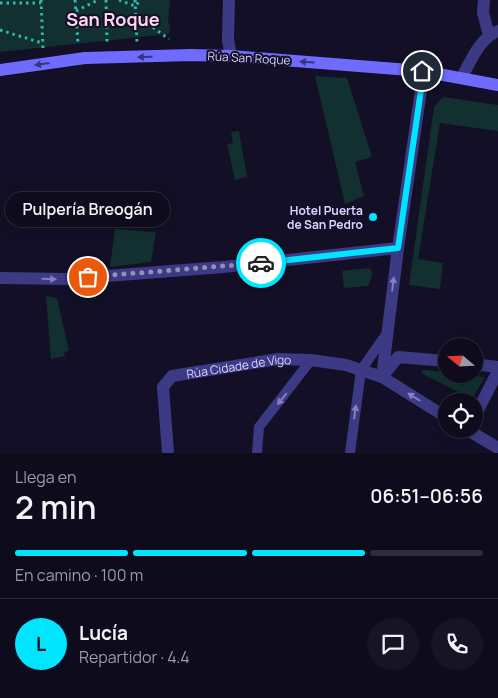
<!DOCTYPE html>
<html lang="es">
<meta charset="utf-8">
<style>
body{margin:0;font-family:Manrope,sans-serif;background:#171425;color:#f1f3f6;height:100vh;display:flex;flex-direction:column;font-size:19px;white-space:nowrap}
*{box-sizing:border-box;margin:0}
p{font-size:16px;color:#9b9ba3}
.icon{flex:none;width:28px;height:28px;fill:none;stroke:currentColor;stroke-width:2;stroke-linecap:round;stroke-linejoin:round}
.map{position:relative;height:453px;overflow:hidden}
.side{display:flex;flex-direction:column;background:#0e0b1c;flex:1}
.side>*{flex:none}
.needle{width:32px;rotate:289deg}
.fabs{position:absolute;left:438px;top:338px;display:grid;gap:10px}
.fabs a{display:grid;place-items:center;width:45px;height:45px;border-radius:50%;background:#0e0b1c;box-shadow:0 2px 12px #0003,0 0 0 1px #2e2b3b;font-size:25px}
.pin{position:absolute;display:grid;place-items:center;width:42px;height:42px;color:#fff;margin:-21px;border:2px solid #fff;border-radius:50%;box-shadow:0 1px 5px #0007}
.courier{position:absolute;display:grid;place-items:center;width:50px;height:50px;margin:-25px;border:4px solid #00e5ff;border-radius:50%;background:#fff;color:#222;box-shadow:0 1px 6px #0007}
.bubble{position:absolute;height:35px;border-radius:18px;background:#0e0b1c;box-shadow:0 2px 12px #0003,0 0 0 1px #2e2b3b;font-size:16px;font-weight:600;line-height:35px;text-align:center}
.headline em{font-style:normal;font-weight:600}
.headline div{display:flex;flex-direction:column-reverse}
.headline{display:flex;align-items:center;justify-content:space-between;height:85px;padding:0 15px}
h1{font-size:32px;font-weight:600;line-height:38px}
.bar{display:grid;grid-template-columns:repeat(4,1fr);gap:8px 5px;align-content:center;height:60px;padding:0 15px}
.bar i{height:6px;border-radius:4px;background:#2e2b3b}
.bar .active{background:#00e5ff}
.bar p{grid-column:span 4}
.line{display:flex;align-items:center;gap:12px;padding:0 15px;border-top:1px solid #2e2b3b}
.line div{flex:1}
.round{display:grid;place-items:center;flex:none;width:52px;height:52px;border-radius:26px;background:#171425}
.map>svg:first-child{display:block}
</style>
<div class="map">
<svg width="498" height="453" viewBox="0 0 498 453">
<rect width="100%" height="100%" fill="#130f26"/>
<g fill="#12302f">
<polygon points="0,0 170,0 168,23 170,24 169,34 0,52"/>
<polygon points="315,76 347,78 372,157 355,162 364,196 345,204"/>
<polygon points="443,97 498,105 498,131 440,123 418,259 443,263 440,289 409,285 434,107"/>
<polygon points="239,131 247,177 235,180 227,144 233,143 231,132"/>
<polygon points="115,229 156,232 151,262 110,267"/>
<polygon points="369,268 373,273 368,286 344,288 342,271"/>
<polygon points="46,296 57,298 69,351 64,352 65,356 51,359"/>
<polygon points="423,370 446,372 446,374 485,377 472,399 421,373"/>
</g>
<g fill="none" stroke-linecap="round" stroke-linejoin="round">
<g stroke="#2fb8b0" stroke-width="3" stroke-dasharray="2.5 4" stroke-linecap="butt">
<polyline points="41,0 43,49"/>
<polyline points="75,0 78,44"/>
<polyline points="106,0 107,42"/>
<polyline points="119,0 135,6 141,0"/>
<polyline points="135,0 137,42"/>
<polyline points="0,3 41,3"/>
<polyline points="76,11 98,0"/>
<polyline points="137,16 169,39"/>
<polyline points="0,30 42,43"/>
</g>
<g stroke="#3d3a85" stroke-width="10">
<polyline points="257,453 259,427 311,360"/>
<polyline points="350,453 361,370 387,333"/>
</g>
<g stroke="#3d3a85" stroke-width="12">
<polyline points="229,0 228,40 231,56"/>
<polyline points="484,0 483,13 489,35"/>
<path d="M462 77C471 60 480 38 498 31"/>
<polyline points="0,278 68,279 223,267 398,248"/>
<polyline points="474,364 498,367"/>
<polyline points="382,377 398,248 422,83 422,71"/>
<polyline points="382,377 398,357 446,361"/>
<polyline points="474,418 498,371"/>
<polyline points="466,429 498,448"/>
<path id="s1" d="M168 453 163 387 172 376 278 359 311 360 346 365 382 377 446 417"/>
</g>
<polyline stroke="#6f6bff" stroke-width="12" points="0,70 85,58 191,55 231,56 422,71 498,85"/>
</g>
<defs><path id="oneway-solid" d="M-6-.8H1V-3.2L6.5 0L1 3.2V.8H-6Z" transform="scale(1.25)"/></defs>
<g fill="#38347d">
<use href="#oneway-solid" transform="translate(145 57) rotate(178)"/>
<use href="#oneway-solid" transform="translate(307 62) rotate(-176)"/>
<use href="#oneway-solid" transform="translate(42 64) rotate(172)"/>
</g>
<g fill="#837fbc">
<use href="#oneway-solid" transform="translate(49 279) rotate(1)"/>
<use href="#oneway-solid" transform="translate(393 284) rotate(-83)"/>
<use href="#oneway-solid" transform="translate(414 397) rotate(-148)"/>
<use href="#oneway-solid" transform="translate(282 399) rotate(129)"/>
<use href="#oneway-solid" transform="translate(355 412) rotate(-82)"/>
</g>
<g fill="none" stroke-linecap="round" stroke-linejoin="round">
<polyline stroke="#948fb3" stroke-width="5" stroke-dasharray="0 9" points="88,277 261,263"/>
<polyline stroke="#00e5ff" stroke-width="6" points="261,263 398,248 422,83 422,71"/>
</g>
<circle fill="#00e5ff" stroke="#130f26" stroke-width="2" cx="373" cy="217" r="5"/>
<g text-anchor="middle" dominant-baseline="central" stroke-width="4" stroke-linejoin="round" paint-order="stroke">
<g font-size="12" fill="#d9d4ff" stroke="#130f26">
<text transform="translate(249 58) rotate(3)">Rúa San Roque</text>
<text stroke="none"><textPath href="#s1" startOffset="148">Rúa Cidade de Vigo</textPath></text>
</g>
<g font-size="12" font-weight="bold" fill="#d9d4ff" stroke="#130f26" text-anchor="end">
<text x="363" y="210">Hotel Puerta<tspan x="363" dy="14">de San Pedro</tspan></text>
</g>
<g font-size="18" font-weight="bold" fill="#ffd6f0" stroke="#130f26">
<text x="113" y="19">San Roque</text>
</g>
</g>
</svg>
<div class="fabs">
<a><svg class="needle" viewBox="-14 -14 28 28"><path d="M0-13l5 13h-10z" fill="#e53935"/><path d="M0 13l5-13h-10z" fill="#9b9ba3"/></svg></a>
<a><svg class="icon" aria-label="locate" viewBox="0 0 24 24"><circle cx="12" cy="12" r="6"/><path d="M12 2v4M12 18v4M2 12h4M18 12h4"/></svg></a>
</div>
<div class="pin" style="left:88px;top:277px;background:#ea580c"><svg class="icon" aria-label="bag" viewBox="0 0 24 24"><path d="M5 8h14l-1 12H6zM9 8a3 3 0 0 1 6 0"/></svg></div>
<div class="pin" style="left:422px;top:71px;background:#1f2937"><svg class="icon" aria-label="home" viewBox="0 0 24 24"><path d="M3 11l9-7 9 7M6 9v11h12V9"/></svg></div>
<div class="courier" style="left:261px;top:263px"><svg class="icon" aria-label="car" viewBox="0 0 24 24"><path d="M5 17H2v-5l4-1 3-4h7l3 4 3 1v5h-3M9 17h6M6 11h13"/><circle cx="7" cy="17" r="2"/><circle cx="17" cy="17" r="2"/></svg></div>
<div class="bubble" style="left:5px;top:192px;width:165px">Pulpería Breogán</div>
</div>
<section class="side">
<div class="headline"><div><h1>2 min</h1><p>Llega en</p></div><em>06:51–06:56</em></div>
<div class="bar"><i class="active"></i><i class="active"></i><i class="active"></i><i></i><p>En camino · 100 m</p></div>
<div class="line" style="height:90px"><b class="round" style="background:#00e5ff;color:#111">L</b><div><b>Lucía</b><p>Repartidor · 4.4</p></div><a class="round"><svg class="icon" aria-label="chat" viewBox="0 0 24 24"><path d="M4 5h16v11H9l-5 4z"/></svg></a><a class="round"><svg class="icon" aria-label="phone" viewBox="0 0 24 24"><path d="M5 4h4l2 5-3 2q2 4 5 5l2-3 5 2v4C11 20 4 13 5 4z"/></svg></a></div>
</section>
